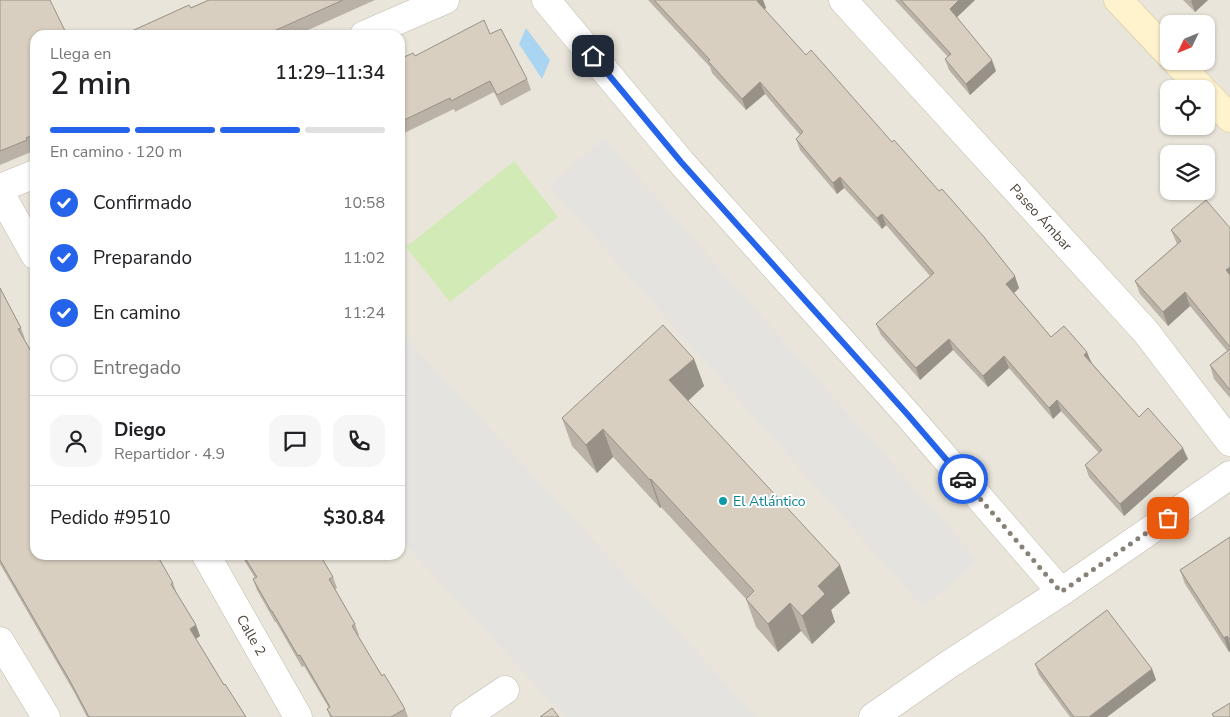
<!DOCTYPE html>
<html lang="es">
<meta charset="utf-8">
<style>
body{margin:0;font-family:"Nunito Sans",sans-serif;background:#f6f6f6;color:#202124;height:100vh;display:flex;flex-direction:column;font-size:19px;white-space:nowrap}
*{box-sizing:border-box;margin:0}
p{font-size:16px;color:#757577}
.icon{flex:none;width:28px;height:28px;fill:none;stroke:currentColor;stroke-width:2;stroke-linecap:round;stroke-linejoin:round}
.map{position:relative;flex:1;overflow:hidden}
.drawer{position:absolute;left:30px;top:30px;width:375px;height:530px;display:flex;flex-direction:column;background:#fff;border-radius:15px;box-shadow:0 1px 4px #0004}
.drawer>*{flex:none}
.needle{width:32px;rotate:227deg}
.tools{position:absolute;left:1160px;top:15px;display:grid;gap:10px}
.tools a{display:grid;place-items:center;width:55px;height:55px;border-radius:10px;background:#fff;box-shadow:0 1px 4px #0004;font-size:25px}
.pin{position:absolute;display:grid;place-items:center;width:42px;height:42px;color:#fff;margin:-21px;border-radius:10px;box-shadow:0 2px 8px #0006}
.courier{position:absolute;display:grid;place-items:center;width:50px;height:50px;margin:-25px;border:4px solid #2563eb;border-radius:50%;background:#fff;color:#222;box-shadow:0 1px 6px #0007}
.headline em{font-style:normal;font-weight:600}
.headline div{display:flex;flex-direction:column-reverse}
.headline{display:flex;align-items:center;justify-content:space-between;height:85px;padding:0 20px}
h1{font-size:32px;font-weight:600;line-height:38px}
.bar{display:grid;grid-template-columns:repeat(4,1fr);gap:8px 5px;align-content:center;height:60px;padding:0 20px}
.bar i{height:6px;border-radius:4px;background:#e0e0e0}
.bar .on{background:#2563eb}
.bar p{grid-column:span 4}
.line{display:flex;align-items:center;gap:12px;padding:0 20px;border-top:1px solid #e0e0e0}
.line div{flex:1}
.round{display:grid;place-items:center;flex:none;width:52px;height:52px;border-radius:15px;background:#f6f6f6}
ol{padding:0 20px;list-style:none}
li{display:flex;align-items:center;gap:15px;height:55px}
li p{margin-inline-start:auto}
li .icon{padding:5px;border-radius:50%;background:#2563eb;color:#fff;stroke-width:4}
li:last-child{color:#757577}
li i{width:28px;height:28px;border:2px solid #e0e0e0;border-radius:50%}
.map>svg:first-child{display:block}
</style>
<div class="map">
<svg width="1230" height="717" viewBox="0 0 1230 717">
<rect width="100%" height="100%" fill="#f6f3ec"/>
<path fill="#eae5da" fill-rule="evenodd" d="M0 0H1230V717H0ZM1169 24H1206V61H1169ZM35 35H400V555H35ZM1169 89H1206V126H1169ZM1169 154H1206V191H1169Z"/>
<polygon fill="#d2eab5" points="514,161 558,217 450,302 406,247"/>
<g fill="#e5e3e0">
<polygon points="604,138 978,560 923,608 549,186"/>
<polygon points="400,331 757,717 565,717 400,539"/>
</g>
<polygon fill="#a9d4f2" points="526,28 550,60 542,79 519,44"/>
<g fill="none" stroke-linecap="round" stroke-linejoin="round">
<g stroke="#c2bbae" stroke-width="29">
<g id="street">
<polyline points="546,0 681,162 908,415 1061,592"/>
<path id="s1" d="M843 0 1146 332 1230 442"/>
<polyline points="364,35 445,0"/>
<polyline points="0,188 35,174"/>
<polyline points="0,193 35,255"/>
<path id="s2" d="M206 555 298 717"/>
<polyline points="0,641 46,717"/>
<polyline points="465,717 505,690"/>
<polyline points="873,717 948,665 1061,592 1230,475"/>
</g>
</g>
<g stroke="#d6c79b" stroke-width="29">
<g id="secondary">
<polyline points="1118,0 1169,54"/>
<polyline points="1176,61 1202,89"/>
<polyline points="1206,93 1230,118"/>
</g>
</g>
<use href="#street" stroke="#fff" stroke-width="28"/>
<use href="#secondary" stroke="#fff3cd" stroke-width="28"/>
</g>
<g fill="#bab2a6">
<polygon points="0,0 35,35 35,148 30,150 31,152 0,165"/>
<polygon points="209,0 375,0 297,35 123,35"/>
<polygon points="648,0 763,0 766,8 764,9 1019,288 1014,293 1051,337 1091,362 1139,417 1188,459 1124,516 1089,477 1085,465 1099,453 1061,411 1053,419 1009,368 988,387 953,350 920,380 881,335 876,324 930,276 886,225 882,229 844,188 837,194 800,150 796,139 800,135 765,94 746,110 712,73 710,67"/>
<polygon points="895,0 975,0 957,17 996,71 970,95 949,70 945,59 948,57"/>
<polygon points="1183,0 1208,0 1195,12"/>
<polygon points="490,34 527,79 531,90 501,106 494,92 455,112 454,109 400,135 400,59 415,56"/>
<polygon points="1230,228 1230,398 1214,379 1210,365 1227,351 1190,306 1168,326 1140,294 1135,281 1177,244 1171,230"/>
<polygon points="0,288 21,328 25,339 24,339 35,555 173,583 177,594 196,625 200,636 196,639 224,685 246,717 87,717 74,692 0,564"/>
<polygon points="694,359 704,386 688,401 850,593 831,610 835,622 812,644 801,631 778,652 756,627 746,599 661,507 660,508 613,457 597,473 572,446 562,418"/>
<polygon points="1230,537 1230,651 1229,652 1185,584 1180,570"/>
<polygon points="241,555 320,555 333,577 337,588 335,589 355,624 359,635 358,636 382,676 405,709 408,717 330,717 327,709 329,708 304,666 302,667 276,622 275,622 257,590 253,579 255,578"/>
<polygon points="1035,664 1152,669 1156,680 1107,717 1070,717 1039,675"/>
</g>
<g fill="#979187">
<polygon points="758,0 763,0 766,8 761,12 757,1"/>
<polygon points="959,0 975,0 954,20 950,9"/>
<polygon points="1192,0 1208,0 1195,12 1191,1"/>
<polygon points="992,60 996,71 970,95 966,84"/>
<polygon points="760,82 765,94 746,110 742,99"/>
<polygon points="840,177 844,188 837,194 833,183"/>
<polygon points="882,214 886,225 882,229 877,218"/>
<polygon points="1230,267 1230,280 1226,270"/>
<polygon points="1015,276 1019,288 1011,296 1006,284"/>
<polygon points="1185,292 1190,306 1168,326 1163,312"/>
<polygon points="949,339 953,350 920,380 916,368"/>
<polygon points="1087,352 1092,364 1084,355"/>
<polygon points="1004,356 1009,368 988,387 983,376"/>
<polygon points="694,359 704,386 680,408 669,380"/>
<polygon points="1057,400 1061,411 1053,419 1049,408"/>
<polygon points="603,429 613,457 597,473 586,445"/>
<polygon points="1183,448 1188,459 1124,516 1120,504"/>
<polygon points="651,479 661,507 660,508 650,480"/>
<polygon points="840,565 850,593 831,610 835,622 812,644 802,616 818,586"/>
<polygon points="790,603 801,631 778,652 768,624"/>
<polygon points="196,625 200,636 194,640 190,629"/>
<polygon points="1227,636 1230,643 1230,651 1229,652 1224,638"/>
<polygon points="1152,669 1156,680 1107,717 1089,717"/>
</g>
<g fill="#d8cfc1" stroke="#979187">
<polygon points="0,0 50,0 67,35 35,35 35,134 26,138 27,140 0,151"/>
<polygon points="209,0 343,0 265,35 123,35 189,5 191,8"/>
<polygon points="654,0 758,0 757,1 806,55 811,50 892,142 894,140 939,191 942,189 984,237 1015,276 1006,284 1051,337 1064,326 1087,352 1084,355 1139,417 1148,408 1183,448 1120,504 1085,465 1102,450 1057,400 1049,408 1004,356 983,376 949,339 916,368 876,324 934,273 882,214 877,218 840,177 833,183 796,139 803,132 760,82 742,99 708,61 710,60"/>
<polygon points="901,0 959,0 950,9 992,60 966,84 945,59 951,54"/>
<polygon points="484,20 490,34 501,29 527,79 497,95 490,81 451,101 450,98 400,122 400,59 413,53 415,56"/>
<polygon points="1206,200 1230,228 1230,267 1226,270 1230,275 1230,347 1185,292 1163,312 1135,281 1181,241 1171,230"/>
<polygon points="0,288 21,328 18,329 35,358 35,555 157,555 173,583 171,584 196,625 190,629 224,685 225,684 246,717 89,717 70,681 0,560"/>
<polygon points="663,325 694,359 669,380 840,565 818,586 825,594 802,616 790,603 768,624 746,599 754,591 651,479 650,480 603,429 586,445 562,418"/>
<polygon points="1230,349 1230,390 1210,365"/>
<polygon points="1230,537 1230,640 1227,636 1224,638 1180,570"/>
<polygon points="243,555 320,555 333,577 329,579 355,624 352,626 382,676 384,674 405,709 391,717 332,717 327,709 330,707 300,655 298,656 272,611 271,611 253,579 257,577"/>
<polygon points="1107,610 1152,669 1089,717 1074,717 1035,664"/>
<polygon points="1230,703 1230,717 1214,717 1212,714"/>
<polygon points="552,708 559,717 540,717"/>
</g>
<g fill="none" stroke-linecap="round" stroke-linejoin="round">
<polyline stroke="#878178" stroke-width="5" stroke-dasharray="0 9" points="963,479 1061,592 1168,518"/>
<polyline stroke="#2563eb" stroke-width="6" points="593,56 681,162 908,415 963,479"/>
</g>
<circle fill="#0f9aa8" stroke="#fff" stroke-width="2" cx="723" cy="501" r="5"/>
<g text-anchor="middle" dominant-baseline="central" stroke-width="4" stroke-linejoin="round" paint-order="stroke">
<g font-size="14" fill="#4b4439" stroke="#fff">
<text stroke="none"><textPath href="#s1" startOffset="294">Paseo Ámbar</textPath></text>
<text stroke="none"><textPath href="#s2" startOffset="92">Calle 2</textPath></text>
</g>
<g font-size="14" fill="#0d838f" stroke="#fff" text-anchor="start">
<text x="733" y="501">El Atlántico</text>
</g>
</g>
</svg>
<div class="tools">
<a><svg class="needle" viewBox="-14 -14 28 28"><path d="M0-13l5 13h-10z" fill="#e53935"/><path d="M0 13l5-13h-10z" fill="#757577"/></svg></a>
<a><svg class="icon" aria-label="locate" viewBox="0 0 24 24"><circle cx="12" cy="12" r="6"/><path d="M12 2v4M12 18v4M2 12h4M18 12h4"/></svg></a>
<a><svg class="icon" aria-label="layers" viewBox="0 0 24 24"><path d="M12 4l9 5-9 5-9-5zM3 14l9 5 9-5"/></svg></a>
</div>
<div class="pin" style="left:1168px;top:518px;background:#ea580c"><svg class="icon" aria-label="bag" viewBox="0 0 24 24"><path d="M5 8h14l-1 12H6zM9 8a3 3 0 0 1 6 0"/></svg></div>
<div class="pin" style="left:593px;top:56px;background:#1f2937"><svg class="icon" aria-label="home" viewBox="0 0 24 24"><path d="M3 11l9-7 9 7M6 9v11h12V9"/></svg></div>
<div class="courier" style="left:963px;top:479px"><svg class="icon" aria-label="car" viewBox="0 0 24 24"><path d="M5 17H2v-5l4-1 3-4h7l3 4 3 1v5h-3M9 17h6M6 11h13"/><circle cx="7" cy="17" r="2"/><circle cx="17" cy="17" r="2"/></svg></div>
<section class="drawer">
<div class="headline"><div><h1>2 min</h1><p>Llega en</p></div><em>11:29–11:34</em></div>
<div class="bar"><i class="on"></i><i class="on"></i><i class="on"></i><i></i><p>En camino · 120 m</p></div>
<ol>
<li><svg class="icon" aria-label="check" viewBox="0 0 24 24"><path d="M5 12l5 5 9-10"/></svg>Confirmado<p>10:58</p></li>
<li><svg class="icon" aria-label="check" viewBox="0 0 24 24"><path d="M5 12l5 5 9-10"/></svg>Preparando<p>11:02</p></li>
<li><svg class="icon" aria-label="check" viewBox="0 0 24 24"><path d="M5 12l5 5 9-10"/></svg>En camino<p>11:24</p></li>
<li><i></i>Entregado</li>
</ol>
<div class="line" style="height:90px"><a class="round"><svg class="icon" aria-label="person" viewBox="0 0 24 24"><circle cx="12" cy="8" r="4"/><path d="M4 21q1-7 8-7t8 7"/></svg></a><div><b>Diego</b><p>Repartidor · 4.9</p></div><a class="round"><svg class="icon" aria-label="chat" viewBox="0 0 24 24"><path d="M4 5h16v11H9l-5 4z"/></svg></a><a class="round"><svg class="icon" aria-label="phone" viewBox="0 0 24 24"><path d="M5 4h4l2 5-3 2q2 4 5 5l2-3 5 2v4C11 20 4 13 5 4z"/></svg></a></div>
<div class="line" style="height:65px"><div>Pedido #9510</div><b>$30.84</b></div>
</section>
</div>
